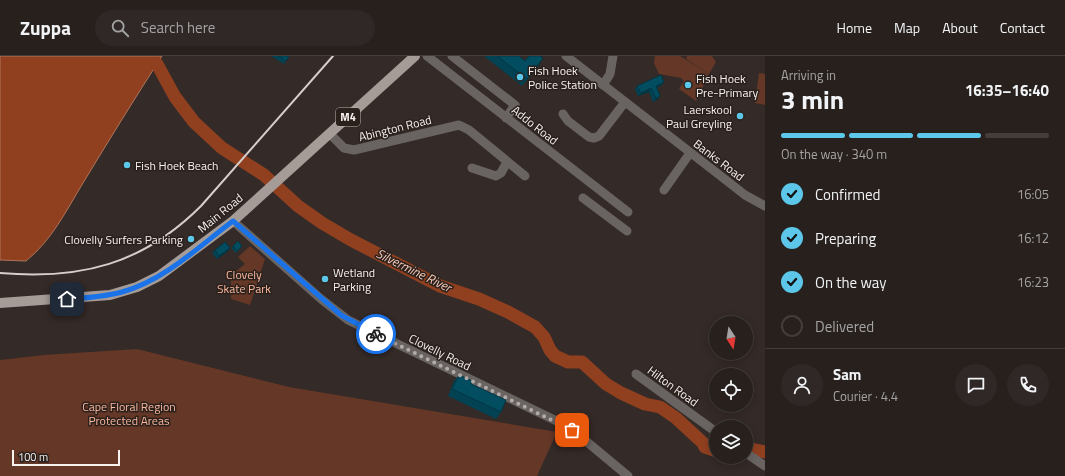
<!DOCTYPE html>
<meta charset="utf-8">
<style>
body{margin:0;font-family:"Titillium Web",sans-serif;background:#2f2826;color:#f1f3f6;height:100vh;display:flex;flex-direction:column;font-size:15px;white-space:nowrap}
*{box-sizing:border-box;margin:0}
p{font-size:13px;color:#a4a3a4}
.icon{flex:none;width:22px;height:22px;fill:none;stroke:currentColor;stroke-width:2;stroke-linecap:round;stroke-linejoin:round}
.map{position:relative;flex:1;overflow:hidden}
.drawer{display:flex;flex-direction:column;background:#27201d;width:300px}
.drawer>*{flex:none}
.needle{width:26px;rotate:168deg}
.fabs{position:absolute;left:709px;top:260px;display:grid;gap:8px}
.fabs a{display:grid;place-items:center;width:44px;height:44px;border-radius:50%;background:#27201d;box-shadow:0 2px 10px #0003,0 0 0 1px #433e3b;font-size:20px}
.scale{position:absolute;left:12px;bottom:10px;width:108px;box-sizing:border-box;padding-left:4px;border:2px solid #f7f1ef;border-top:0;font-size:11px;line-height:14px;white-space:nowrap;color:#f7f1ef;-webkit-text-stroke:3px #2a211d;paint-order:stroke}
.pin{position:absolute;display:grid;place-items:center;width:34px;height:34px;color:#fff;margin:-17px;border-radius:8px;box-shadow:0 2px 6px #0006}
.courier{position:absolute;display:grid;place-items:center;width:40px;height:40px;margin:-20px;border:3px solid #1a73e8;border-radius:50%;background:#fff;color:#222;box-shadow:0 1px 5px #0007}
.headline em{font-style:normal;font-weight:700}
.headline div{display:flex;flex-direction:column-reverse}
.headline{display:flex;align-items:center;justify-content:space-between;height:68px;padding:0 16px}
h1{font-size:26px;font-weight:700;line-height:30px}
.bar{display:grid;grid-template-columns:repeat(4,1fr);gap:6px 4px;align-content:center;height:48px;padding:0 16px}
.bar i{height:5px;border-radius:3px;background:#433e3b}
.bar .selected{background:#5cc7e8}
.bar p{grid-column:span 4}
.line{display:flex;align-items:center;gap:10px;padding:0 16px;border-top:1px solid #433e3b}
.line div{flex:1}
.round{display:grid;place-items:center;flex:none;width:42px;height:42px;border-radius:21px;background:#2f2826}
ol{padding:0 16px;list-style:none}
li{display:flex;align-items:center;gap:12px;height:44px}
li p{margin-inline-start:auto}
li .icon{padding:4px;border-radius:50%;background:#5cc7e8;color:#111;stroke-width:4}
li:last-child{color:#a4a3a4}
li i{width:22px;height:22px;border:2px solid #433e3b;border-radius:50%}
header{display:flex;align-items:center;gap:24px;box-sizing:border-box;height:56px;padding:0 20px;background:#27201d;border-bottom:1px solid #433e3b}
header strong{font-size:19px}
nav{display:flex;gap:22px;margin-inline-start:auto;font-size:14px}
.search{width:280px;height:36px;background:#2f2826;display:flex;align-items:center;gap:10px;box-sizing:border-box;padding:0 14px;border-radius:22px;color:#a4a3a4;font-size:15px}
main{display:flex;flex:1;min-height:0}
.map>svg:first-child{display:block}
</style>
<header>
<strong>Zuppa</strong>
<div class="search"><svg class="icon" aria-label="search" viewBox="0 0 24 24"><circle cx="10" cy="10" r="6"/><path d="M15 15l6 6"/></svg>Search here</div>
<nav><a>Home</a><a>Map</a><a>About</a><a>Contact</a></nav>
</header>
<main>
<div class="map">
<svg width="765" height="420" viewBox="0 0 765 420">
<rect width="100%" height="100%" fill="#342a27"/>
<g fill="#643726">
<polygon points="655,0 680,0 709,18 696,45 679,33 684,25 681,22 659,18 654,7"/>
<polygon points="687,0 712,0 716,6 709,18 686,3"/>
<polygon points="759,17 765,18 765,49 755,47"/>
<polygon points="250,190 265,203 250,249 231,243 231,219 245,208 238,201"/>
<polygon points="137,293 289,331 557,376 537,420 0,420 0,304 44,299"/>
</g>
<path fill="#90401f" stroke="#af755d" d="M0 0H162C135 42 109 84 83 127 66 155 52 184 26 205L0 204Z"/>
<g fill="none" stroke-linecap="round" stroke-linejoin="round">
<g stroke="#90401f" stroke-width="13">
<polyline points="157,8 175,41 194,66 222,92 264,119 298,150 322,167 351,184 440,230 479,243 508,256 535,271 544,281 550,294 555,300 568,306 582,306 606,328 621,337 645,348 660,351 676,362 703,387 705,391 714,394"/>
<polyline points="751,393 765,396"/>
</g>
<g stroke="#696462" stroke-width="9">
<polyline points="427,0 628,156"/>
<polyline points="452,0 515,49 506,62"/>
<polyline points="566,0 722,121 745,139 765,150"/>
<polyline points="603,29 610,18 613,0"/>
<polyline points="563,58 568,65 589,81 594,82 599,80 625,46"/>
<polyline points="330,78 344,92 354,94 459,69 469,74 525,120"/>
<polyline points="472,112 496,120 501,117 507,106"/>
<polyline points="664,134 690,97"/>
<polyline points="583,142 627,175"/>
<polyline points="233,165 321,243 348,264 569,371 628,420"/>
<polyline points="636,318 716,376"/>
<polyline points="746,397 765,410"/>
</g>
<polyline stroke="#a59b97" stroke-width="10" points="0,247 110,239 137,231 159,220 233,165 415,0"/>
<path stroke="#d5cecc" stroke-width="2" d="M0 217C81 224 143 208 201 150L333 0"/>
</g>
<g fill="#024253">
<polygon points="271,0 289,0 284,8"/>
<polygon points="484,0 519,0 525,5 539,9 522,30"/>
<polygon points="662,29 657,32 658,43 653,46 649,36 638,40 635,33 637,30"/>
<polygon points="233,190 241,192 236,197 231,192"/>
<polygon points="215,194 228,195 217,203 212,197"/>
<polygon points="459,319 471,328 501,356 496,363 448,340 454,325"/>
</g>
<g fill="#013643">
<polygon points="543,2 539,9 522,30 527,23"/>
<polygon points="664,26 662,29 654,33 656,30"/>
<polygon points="651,32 649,36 638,40 641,37"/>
<polygon points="660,40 658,43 653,46 656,42"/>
<polygon points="230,192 228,195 217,203 219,200"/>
</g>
<g fill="#024d60" stroke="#013643">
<polygon points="279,0 289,0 286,5"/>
<polygon points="497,0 519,0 525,5 529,0 540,0 543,2 527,23"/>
<polygon points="661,19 664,26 656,30 660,40 656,42 651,32 641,37 637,30"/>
<polygon points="238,185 242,190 237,195 233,190"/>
<polygon points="225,186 230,192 219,200 215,194"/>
<polygon points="459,319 472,325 471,328 506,344 501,356 452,333"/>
</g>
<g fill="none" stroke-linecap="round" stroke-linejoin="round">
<polyline stroke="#b3aba9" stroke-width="4" stroke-dasharray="0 7.2" points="376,278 572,374"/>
<path stroke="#1a73e8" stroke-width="5" d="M67 243C86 242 104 241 122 236 165 224 198 191 233 165L341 259 376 278"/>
</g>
<g fill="#5cc7e8" stroke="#2a211d" stroke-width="1.5">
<circle cx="520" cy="21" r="4"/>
<circle cx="688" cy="29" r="4"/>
<circle cx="740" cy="60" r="4"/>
<circle cx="127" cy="109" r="4"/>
<circle cx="191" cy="183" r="4"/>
<circle cx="325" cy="223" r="4"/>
</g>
<g text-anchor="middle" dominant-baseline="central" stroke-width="3" stroke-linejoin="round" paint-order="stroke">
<rect fill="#2a211d" stroke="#bab3b0" stroke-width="1" x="336" y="52" width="24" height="18" rx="3"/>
<g font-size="11" font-weight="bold" fill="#f7f1ef">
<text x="348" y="61">M4</text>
</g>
<g font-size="12" fill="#f7f1ef" stroke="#2a211d" text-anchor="start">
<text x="528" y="14">Fish Hoek<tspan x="528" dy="14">Police Station</tspan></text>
<text x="696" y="22">Fish Hoek<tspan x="696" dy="14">Pre-Primary</tspan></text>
<text x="732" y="53" text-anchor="end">Laerskool<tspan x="732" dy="14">Paul Greyling</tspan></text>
<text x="135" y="109">Fish Hoek Beach</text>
<text x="183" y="183" text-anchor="end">Clovelly Surfers Parking</text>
<text x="333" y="216">Wetland<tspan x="333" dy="14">Parking</tspan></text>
</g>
<g font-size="12" fill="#f7f1ef" stroke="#2a211d">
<text transform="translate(535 69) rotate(38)">Addo Road</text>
<text transform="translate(395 72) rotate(-14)">Abington Road</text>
<text transform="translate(719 104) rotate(37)">Banks Road</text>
<text transform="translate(220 157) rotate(-39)">Main Road</text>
<text transform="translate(440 296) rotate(26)">Clovelly Road</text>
<text transform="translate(673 330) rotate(36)">Hilton Road</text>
</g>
<g font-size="12" fill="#fcb79d" stroke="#2a211d">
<text x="244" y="218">Clovely<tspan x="244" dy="14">Skate Park</tspan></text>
<text x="129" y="350">Cape Floral Region<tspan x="129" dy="14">Protected Areas</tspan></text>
</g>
<g font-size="13" font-style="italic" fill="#facbb9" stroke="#2a211d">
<text transform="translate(414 214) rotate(26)">Silvermine River</text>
</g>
</g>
</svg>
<div class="fabs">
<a><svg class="needle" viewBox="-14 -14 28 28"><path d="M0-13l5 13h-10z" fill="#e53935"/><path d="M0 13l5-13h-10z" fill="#a4a3a4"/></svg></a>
<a><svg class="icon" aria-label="locate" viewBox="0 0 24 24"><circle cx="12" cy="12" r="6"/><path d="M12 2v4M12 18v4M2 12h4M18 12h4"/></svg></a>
<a><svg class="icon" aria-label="layers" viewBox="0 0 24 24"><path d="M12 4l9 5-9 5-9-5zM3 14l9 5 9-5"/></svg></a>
</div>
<div class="scale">100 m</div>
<div class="pin" style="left:572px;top:374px;background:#ea580c"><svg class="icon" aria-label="bag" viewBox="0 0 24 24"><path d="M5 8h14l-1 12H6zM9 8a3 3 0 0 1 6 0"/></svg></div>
<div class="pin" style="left:67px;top:243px;background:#1f2937"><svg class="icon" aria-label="home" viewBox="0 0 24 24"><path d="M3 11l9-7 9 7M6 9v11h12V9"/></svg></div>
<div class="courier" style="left:376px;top:278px"><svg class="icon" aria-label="bike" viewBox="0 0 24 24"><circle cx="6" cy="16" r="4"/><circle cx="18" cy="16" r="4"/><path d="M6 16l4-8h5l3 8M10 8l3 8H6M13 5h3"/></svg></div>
</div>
<section class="drawer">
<div class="headline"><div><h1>3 min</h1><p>Arriving in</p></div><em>16:35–16:40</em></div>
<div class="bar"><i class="selected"></i><i class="selected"></i><i class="selected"></i><i></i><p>On the way · 340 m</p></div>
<ol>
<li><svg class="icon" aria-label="check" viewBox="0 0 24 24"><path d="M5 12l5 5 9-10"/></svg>Confirmed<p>16:05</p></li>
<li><svg class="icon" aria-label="check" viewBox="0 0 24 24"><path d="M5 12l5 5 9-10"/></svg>Preparing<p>16:12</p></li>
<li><svg class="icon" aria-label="check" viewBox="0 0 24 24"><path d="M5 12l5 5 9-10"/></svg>On the way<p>16:23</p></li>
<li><i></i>Delivered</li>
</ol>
<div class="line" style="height:72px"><a class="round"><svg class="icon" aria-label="person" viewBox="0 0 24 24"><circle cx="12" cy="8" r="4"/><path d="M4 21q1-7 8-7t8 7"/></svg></a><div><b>Sam</b><p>Courier · 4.4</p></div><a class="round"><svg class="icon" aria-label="chat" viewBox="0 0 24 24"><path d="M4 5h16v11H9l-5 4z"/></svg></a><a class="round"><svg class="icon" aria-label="phone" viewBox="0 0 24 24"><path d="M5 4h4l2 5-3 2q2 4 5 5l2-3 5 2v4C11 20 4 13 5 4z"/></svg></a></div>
</section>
</main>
